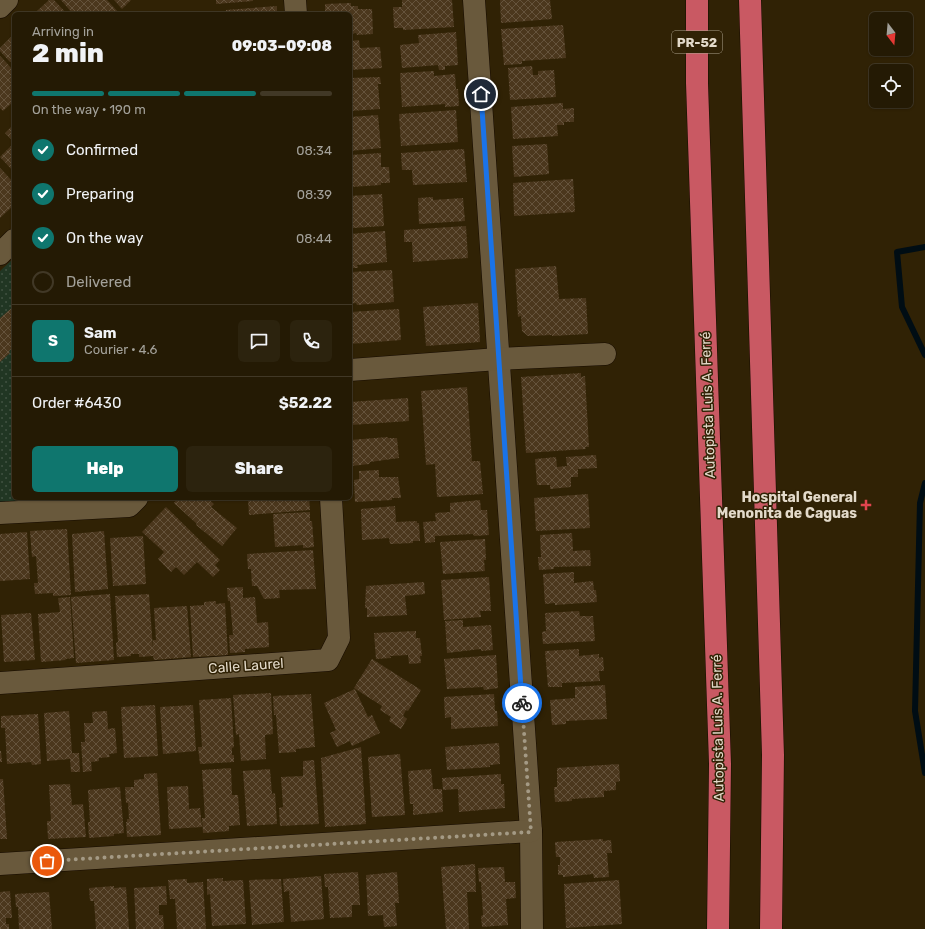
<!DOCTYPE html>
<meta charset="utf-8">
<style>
body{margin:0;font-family:Rubik,sans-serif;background:#2c230e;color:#f1f3f6;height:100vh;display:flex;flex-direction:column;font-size:15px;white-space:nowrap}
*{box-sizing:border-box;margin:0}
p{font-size:13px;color:#a3a19a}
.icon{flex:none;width:22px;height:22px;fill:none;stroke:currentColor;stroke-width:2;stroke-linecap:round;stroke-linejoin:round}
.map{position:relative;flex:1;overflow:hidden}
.side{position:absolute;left:12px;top:12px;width:340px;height:488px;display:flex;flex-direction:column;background:#241a04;border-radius:6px;box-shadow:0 1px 3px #0004,0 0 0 1px #413826}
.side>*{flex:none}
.needle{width:26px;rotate:164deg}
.tools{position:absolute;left:869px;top:12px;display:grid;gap:8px}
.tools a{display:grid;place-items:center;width:44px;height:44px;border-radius:6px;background:#241a04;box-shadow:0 1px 3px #0004,0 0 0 1px #413826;font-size:20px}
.pin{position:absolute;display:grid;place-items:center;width:34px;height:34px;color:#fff;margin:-17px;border:2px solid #fff;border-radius:50%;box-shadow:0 1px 4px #0007}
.courier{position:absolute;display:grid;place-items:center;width:40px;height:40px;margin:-20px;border:3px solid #1a73e8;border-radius:50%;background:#fff;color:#222;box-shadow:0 1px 5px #0007}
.overview em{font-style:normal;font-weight:800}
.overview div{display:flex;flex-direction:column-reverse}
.overview{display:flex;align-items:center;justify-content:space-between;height:68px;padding:0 20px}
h1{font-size:26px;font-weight:800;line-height:30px}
.bar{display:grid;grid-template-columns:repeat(4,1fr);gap:6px 4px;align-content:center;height:48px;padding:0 20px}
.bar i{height:5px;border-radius:3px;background:#413826}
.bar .on{background:#0f766e}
.bar p{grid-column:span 4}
.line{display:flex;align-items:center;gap:10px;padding:0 20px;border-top:1px solid #413826}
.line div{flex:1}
.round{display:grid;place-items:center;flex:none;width:42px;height:42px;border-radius:6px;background:#2c230e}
ol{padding:0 20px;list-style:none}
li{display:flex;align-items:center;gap:12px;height:44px}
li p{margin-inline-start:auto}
li .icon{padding:4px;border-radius:50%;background:#0f766e;color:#fff;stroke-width:4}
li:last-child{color:#a3a19a}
li i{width:22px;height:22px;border:2px solid #413826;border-radius:50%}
.cta{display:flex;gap:8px;margin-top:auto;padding:8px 20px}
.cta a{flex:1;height:46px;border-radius:6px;background:#0f766e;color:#fff;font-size:16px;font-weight:800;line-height:46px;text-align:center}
.cta a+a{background:#2c230e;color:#f1f3f6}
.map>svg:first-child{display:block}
</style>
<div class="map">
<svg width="925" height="929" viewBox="0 0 925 929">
<defs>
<pattern id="grass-dots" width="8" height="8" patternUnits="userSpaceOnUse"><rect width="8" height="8" fill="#213623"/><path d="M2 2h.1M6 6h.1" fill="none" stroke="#415242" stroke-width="1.8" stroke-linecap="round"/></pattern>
<pattern id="building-cross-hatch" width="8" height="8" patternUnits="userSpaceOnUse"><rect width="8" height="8" fill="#4b371d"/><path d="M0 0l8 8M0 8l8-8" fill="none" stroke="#65533c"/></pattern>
</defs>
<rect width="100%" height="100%" fill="#302205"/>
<polygon fill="url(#grass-dots)" points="14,258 14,498 126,498 0,505 0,271"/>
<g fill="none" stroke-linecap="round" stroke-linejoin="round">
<g stroke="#000d14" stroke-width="6">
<polyline points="925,247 897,252 902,307 925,355"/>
<polyline points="925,483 920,503 915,711 925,773"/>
</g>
</g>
<g fill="url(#building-cross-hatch)">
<polygon points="49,0 54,0 67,14 34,14"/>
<polygon points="61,0 107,0 120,14 73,14"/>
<polygon points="114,0 131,0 122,9"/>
<polygon points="216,0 253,0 253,1 216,4"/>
<polygon points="402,0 452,0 454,27 403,30 403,28 394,28 393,7 402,7"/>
<polygon points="500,0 550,0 552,19 501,23"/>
<polygon points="351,3 351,6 358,6 358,9 372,9 373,34 357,35 356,33 350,34 350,14 325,14 325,4"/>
<polygon points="277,6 277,14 226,14 226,10"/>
<polygon points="563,25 566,58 522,61 522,64 504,65 501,29"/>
<polygon points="456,32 458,65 445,66 445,70 439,70 438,65 402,68 400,45 419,43 418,35"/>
<polygon points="12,36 14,38 14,64 11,61 10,62 0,51 0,48"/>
<polygon points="359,40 360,48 380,47 382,68 350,70 350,41"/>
<polygon points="0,56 14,71 14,101 3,111 0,108"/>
<polygon points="532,66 533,75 538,75 538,71 554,70 556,97 510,100 508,68"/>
<polygon points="434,71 434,76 455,74 456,89 458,89 459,106 445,107 445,104 402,107 400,73"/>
<polygon points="380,77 381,84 378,84 380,109 350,111 350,78"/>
<polygon points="563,103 563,109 574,108 574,122 564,122 564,125 557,125 558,136 513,139 511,107"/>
<polygon points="456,110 458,142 401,146 399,114"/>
<polygon points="378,115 381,148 350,151 350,117"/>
<polygon points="14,124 14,142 5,133"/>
<polygon points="14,143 14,172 0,157"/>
<polygon points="547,144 549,174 514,177 512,146"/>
<polygon points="464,149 467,182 413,185 412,170 402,170 401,153"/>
<polygon points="381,153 381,167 389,167 390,183 381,183 381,185 351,187 351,191 350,191 350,155"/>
<polygon points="0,168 14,183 14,205 0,218"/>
<polygon points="573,179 575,212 514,216 513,183"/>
<polygon points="382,194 384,226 353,228 353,232 350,232 350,196"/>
<polygon points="433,197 433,200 463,198 465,221 419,224 418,198"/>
<polygon points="466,226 468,258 413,262 412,242 404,242 404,230"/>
<polygon points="385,231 387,262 357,265 358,268 350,268 350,234"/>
<polygon points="556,266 559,299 586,298 588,334 552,336 552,335 528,336 522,331 521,316 518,317 515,269"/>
<polygon points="392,270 394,302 357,305 356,303 350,304 350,272"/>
<polygon points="478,303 480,342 426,346 423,307"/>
<polygon points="14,306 14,347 9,351 10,353 0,362 0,318"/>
<polygon points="399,309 401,340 350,344 350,312"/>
<polygon points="581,373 581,377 585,376 589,447 585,447 586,449 526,453 521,377"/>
<polygon points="467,387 472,461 480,461 483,494 437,497 435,464 426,465 421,391"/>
<polygon points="408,398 409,421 351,425 350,402"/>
<polygon points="388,437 388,438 397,438 399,458 370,462 369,464 351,466 350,440"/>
<polygon points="596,455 597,468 578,469 578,477 571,477 571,487 550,489 550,485 537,485 535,459 556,457 557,467 567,466 566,457"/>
<polygon points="379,470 379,477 398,477 401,498 392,498 392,500 355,502 354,480 359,479 359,471"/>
<polygon points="588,494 590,528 536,531 534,498"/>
<polygon points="178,498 198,498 201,500 202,498 207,498 214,504 211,507 237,528 222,546 196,525 197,524 174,503"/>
<polygon points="248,498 309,498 310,510 249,515"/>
<polygon points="480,500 481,510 487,510 489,535 474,536 473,534 435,536 435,542 425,543 423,522 436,521 435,513 450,512 450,503"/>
<polygon points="395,506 396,522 417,521 417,523 419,523 420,541 413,541 413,543 390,544 389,538 362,540 361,509"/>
<polygon points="166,507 220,560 215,565 220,570 213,577 197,562 184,575 176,567 171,572 158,559 164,552 142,532"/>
<polygon points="310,512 310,521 312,521 314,547 303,548 303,545 275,547 273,514"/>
<polygon points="67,529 71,595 53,596 53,593 35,594 34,583 38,583 36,556 32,557 30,531"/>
<polygon points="104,531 108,589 75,592 72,534"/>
<polygon points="27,532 30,579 0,581 0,534"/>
<polygon points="572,533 573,551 590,550 591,566 554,567 554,569 539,570 538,557 541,557 540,535"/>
<polygon points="143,536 146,584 113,586 110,538"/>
<polygon points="485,539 486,560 484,560 485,571 443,574 440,542"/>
<polygon points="313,550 316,589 279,590 280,598 264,599 257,586 252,586 251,569 248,569 247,554"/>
<polygon points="574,572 574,583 593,581 594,590 596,590 597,602 555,605 555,603 545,604 543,574"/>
<polygon points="489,577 491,611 480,611 481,617 444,620 441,580"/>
<polygon points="424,582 425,594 405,596 407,615 367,617 367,608 365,608 366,586"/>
<polygon points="243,587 243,598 255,597 257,623 268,622 269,647 245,649 245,652 230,653 229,635 233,635 230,601 228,601 227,588"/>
<polygon points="110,594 114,660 76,663 71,597"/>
<polygon points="149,594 153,649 153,640 156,640 154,608 187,606 191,657 154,660 153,656 139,657 139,654 131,654 131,656 117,657 116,643 118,642 115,596"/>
<polygon points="70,597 74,658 65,659 66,660 41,662 38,614 60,612 58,598"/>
<polygon points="216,601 216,604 225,603 228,655 193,657 190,606 204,605 204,602"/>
<polygon points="579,611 580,616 593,616 595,641 543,644 542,632 546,631 545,613"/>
<polygon points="31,613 35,660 4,662 1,615"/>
<polygon points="463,620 463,627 491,625 493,650 481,651 481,649 447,653 445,621"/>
<polygon points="416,631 416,638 420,638 422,656 420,656 421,663 409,664 408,655 390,656 391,658 376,659 374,633"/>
<polygon points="579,649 579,656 599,654 599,658 603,657 604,671 599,671 600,681 562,683 562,687 548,687 545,651"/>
<polygon points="496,655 498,688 484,690 483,687 447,689 444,659"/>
<polygon points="372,659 421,690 408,711 406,710 403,716 407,719 401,729 389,721 391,717 380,710 382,706 354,688"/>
<polygon points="605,685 607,719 566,721 566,724 552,725 550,700 575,698 575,687"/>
<polygon points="355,689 368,717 372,715 380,733 352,746 350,741 337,747 330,733 336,730 324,703"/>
<polygon points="271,693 273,734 265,735 266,759 241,761 239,734 236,735 233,695"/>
<polygon points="311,694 315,747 296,749 296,752 279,753 276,715 274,715 273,696"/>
<polygon points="494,694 495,711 497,711 498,726 451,729 451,717 445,718 444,697"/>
<polygon points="231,698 234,747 232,748 232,755 234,755 234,762 200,764 198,747 202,747 199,700"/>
<polygon points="155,705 158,756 124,758 121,707"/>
<polygon points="193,705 196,751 163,754 160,707"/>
<polygon points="69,711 72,753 79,753 80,772 71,772 70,759 47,761 44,713"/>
<polygon points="107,711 108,729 115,728 117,753 109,754 110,757 99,758 99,761 91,762 92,771 83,772 81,742 85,742 84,723 93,723 92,712"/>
<polygon points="38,714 41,764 32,765 31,762 7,764 5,728 1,728 1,716"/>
<polygon points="499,743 500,764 490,765 490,767 447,770 445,747"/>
<polygon points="361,747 366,824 325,827 321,758"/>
<polygon points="0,751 1,751 2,762 0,762"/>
<polygon points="400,754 405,815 372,817 368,757"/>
<polygon points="314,760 319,824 280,826 279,808 283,807 281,777 303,776 303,761"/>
<polygon points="619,764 620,781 616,782 616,790 604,791 604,797 572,799 572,801 555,802 554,787 557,787 557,768"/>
<polygon points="231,768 232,795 238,795 240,825 229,826 229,831 203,833 202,818 205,818 202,770"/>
<polygon points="270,769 272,794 275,793 277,824 247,826 243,771"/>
<polygon points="431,769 433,789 442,789 443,812 413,815 413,804 410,804 408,771"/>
<polygon points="157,773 161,835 127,837 126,822 127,822 127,819 129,819 128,803 126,803 125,787 134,787 134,780 144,779 144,774"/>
<polygon points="501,774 501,784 504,784 505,808 459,812 458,789 443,790 442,778"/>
<polygon points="0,779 3,779 7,839 0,839"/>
<polygon points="70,784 72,805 83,804 86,837 48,839 47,821 51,821 49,785"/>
<polygon points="188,786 189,809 200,808 202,827 169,829 167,787"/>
<polygon points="120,787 124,833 114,834 114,836 89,838 88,822 90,822 88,790"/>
<polygon points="603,839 603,841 611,840 612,853 607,853 609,877 594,878 593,874 563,877 563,875 558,875 558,865 560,865 560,857 556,857 555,842"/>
<polygon points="475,864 476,892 467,892 469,929 446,929 441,867"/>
<polygon points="504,867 505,882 515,882 516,898 506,899 508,925 482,927 481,916 483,915 481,882 479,882 478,868"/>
<polygon points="358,872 360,905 352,905 352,917 330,918 328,887 325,887 324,874"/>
<polygon points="397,872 399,903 395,903 397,926 384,927 383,915 368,916 366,875"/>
<polygon points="321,876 324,919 291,922 289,891 284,892 283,879"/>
<polygon points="223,878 223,881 243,880 246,924 212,926 210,894 207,895 207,879"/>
<polygon points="187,879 187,883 203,882 206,929 177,929 175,899 170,899 168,880"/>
<polygon points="281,879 284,922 252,925 249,880"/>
<polygon points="619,880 622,924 566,928 564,884"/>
<polygon points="114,886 114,888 126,887 129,929 96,929 94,901 90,901 89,888"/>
<polygon points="166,886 167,905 159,905 159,915 163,915 164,929 136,929 134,888"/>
<polygon points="10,891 12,918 6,918 6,924 9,924 9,929 0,929 0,892"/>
<polygon points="49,892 52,929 19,929 18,907 16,907 15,894"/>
</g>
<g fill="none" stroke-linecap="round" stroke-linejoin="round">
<g stroke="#160b00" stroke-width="23">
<g id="minor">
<polyline points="295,0 296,14"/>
<polyline points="474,0 531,831 532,929"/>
<polyline points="0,7 7,0"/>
<polyline points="0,254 14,240"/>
<polyline points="350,370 498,359 605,354"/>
<polyline points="0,513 129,506 137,498"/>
<polyline points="0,683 328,660 339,638 331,498"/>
<polyline points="0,864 531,831"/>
</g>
</g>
<g stroke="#160b00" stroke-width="23">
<g id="highway">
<polyline points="697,0 697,83 720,764 718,929"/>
<polyline points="750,0 773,755 771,929"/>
</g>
</g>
<use href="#minor" stroke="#69593c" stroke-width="22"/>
<use href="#highway" stroke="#c95963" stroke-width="22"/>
</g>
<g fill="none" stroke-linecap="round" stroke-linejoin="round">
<polyline stroke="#a49a85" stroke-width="4" stroke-dasharray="0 7.2" points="47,861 531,832 522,703"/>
<polyline stroke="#1a73e8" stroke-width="5" points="481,94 522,703"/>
</g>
<path fill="#e0444e" stroke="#302205" stroke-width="1.5" d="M864 499h4v4h4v4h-4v4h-4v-4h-4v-4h4z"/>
<g text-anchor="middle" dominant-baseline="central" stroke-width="3" stroke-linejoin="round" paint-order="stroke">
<rect fill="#302205" stroke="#ada38f" stroke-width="1" x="672" y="31" width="50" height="22" rx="3"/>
<g font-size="13" font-weight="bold" fill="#e3daca">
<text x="697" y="42">PR-52</text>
</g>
<g font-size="14" fill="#e3daca" stroke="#302205">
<text transform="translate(708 405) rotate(-92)">Autopista Luis A. Ferré</text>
<text transform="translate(246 666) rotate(-4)">Calle Laurel</text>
<text transform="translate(718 728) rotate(-91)">Autopista Luis A. Ferré</text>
</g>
<g font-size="14" font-weight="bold" fill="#e3daca" stroke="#302205" text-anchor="end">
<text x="857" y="497">Hospital General<tspan x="857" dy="16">Menonita de Caguas</tspan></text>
</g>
</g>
</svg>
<div class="tools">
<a><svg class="needle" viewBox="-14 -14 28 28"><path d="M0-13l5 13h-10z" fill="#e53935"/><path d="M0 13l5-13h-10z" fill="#a3a19a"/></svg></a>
<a><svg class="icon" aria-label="locate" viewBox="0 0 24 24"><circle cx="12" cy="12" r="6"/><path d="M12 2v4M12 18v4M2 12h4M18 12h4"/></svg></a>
</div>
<div class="pin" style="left:47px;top:861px;background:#ea580c"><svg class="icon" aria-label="bag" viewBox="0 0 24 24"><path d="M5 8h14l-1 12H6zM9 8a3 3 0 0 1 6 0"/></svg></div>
<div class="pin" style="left:481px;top:94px;background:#1f2937"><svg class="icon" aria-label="home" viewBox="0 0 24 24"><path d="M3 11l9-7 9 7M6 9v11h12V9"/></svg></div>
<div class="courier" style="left:522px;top:703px"><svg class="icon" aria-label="bike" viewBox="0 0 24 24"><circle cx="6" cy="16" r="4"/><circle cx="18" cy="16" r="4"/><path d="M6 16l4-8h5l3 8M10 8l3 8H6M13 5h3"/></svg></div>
<section class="side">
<div class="overview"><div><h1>2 min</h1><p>Arriving in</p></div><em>09:03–09:08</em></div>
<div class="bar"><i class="on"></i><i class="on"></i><i class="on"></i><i></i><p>On the way · 190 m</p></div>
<ol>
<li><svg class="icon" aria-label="check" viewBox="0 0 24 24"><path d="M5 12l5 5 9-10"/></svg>Confirmed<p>08:34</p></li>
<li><svg class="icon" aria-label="check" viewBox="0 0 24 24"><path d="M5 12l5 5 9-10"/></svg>Preparing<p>08:39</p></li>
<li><svg class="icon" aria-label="check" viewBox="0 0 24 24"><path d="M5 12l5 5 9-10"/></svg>On the way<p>08:44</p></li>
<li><i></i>Delivered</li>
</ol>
<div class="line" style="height:72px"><b class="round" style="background:#0f766e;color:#fff">S</b><div><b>Sam</b><p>Courier · 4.6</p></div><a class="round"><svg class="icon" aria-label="chat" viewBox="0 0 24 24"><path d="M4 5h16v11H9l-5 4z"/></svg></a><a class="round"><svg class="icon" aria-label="phone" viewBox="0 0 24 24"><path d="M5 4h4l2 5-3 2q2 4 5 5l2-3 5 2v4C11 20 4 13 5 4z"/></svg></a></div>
<div class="line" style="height:52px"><div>Order #6430</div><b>$52.22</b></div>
<div class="cta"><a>Help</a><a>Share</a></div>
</section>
</div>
